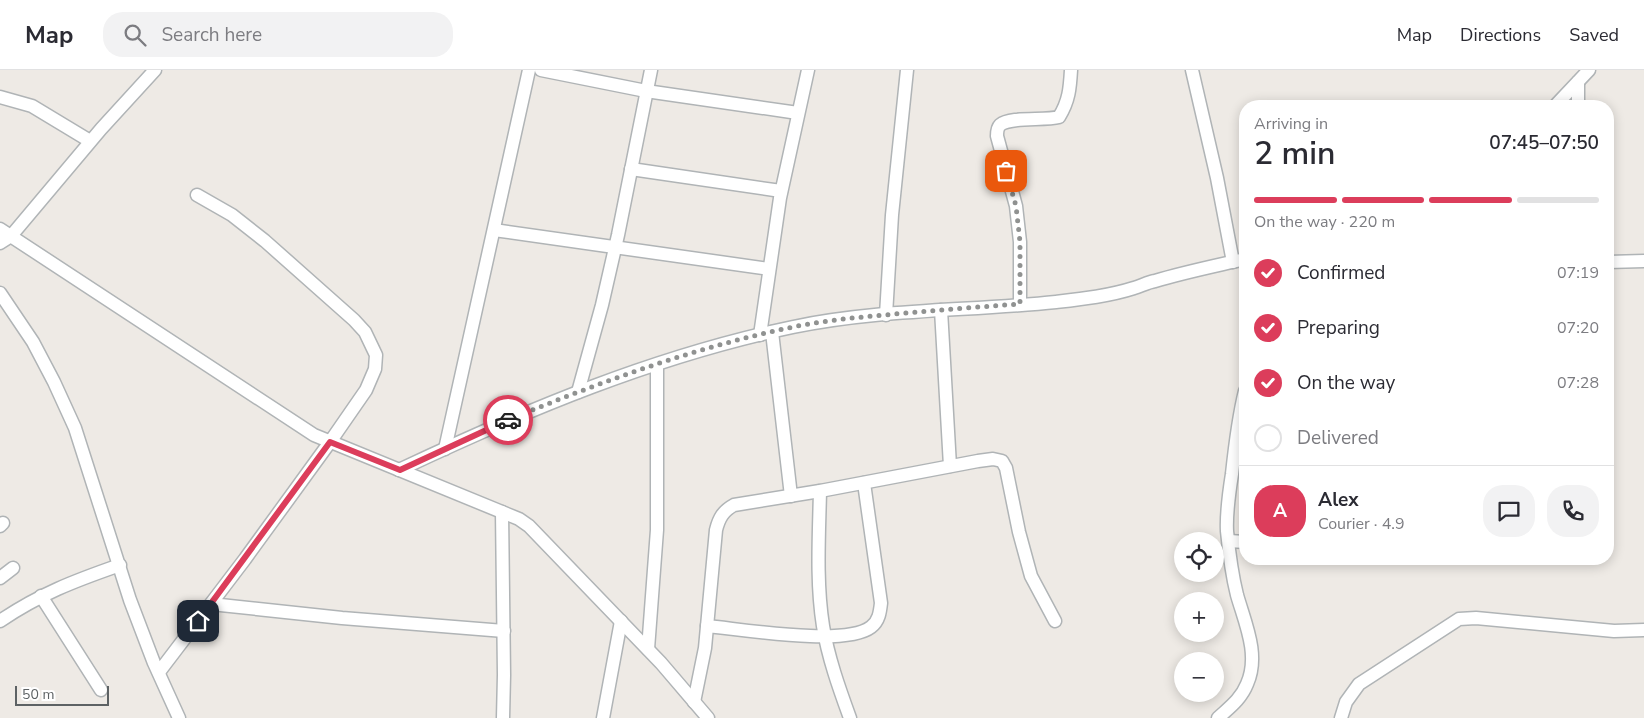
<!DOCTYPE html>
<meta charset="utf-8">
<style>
body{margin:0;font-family:"Nunito Sans",sans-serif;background:#f2f2f3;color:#2b2b33;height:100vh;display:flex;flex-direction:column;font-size:19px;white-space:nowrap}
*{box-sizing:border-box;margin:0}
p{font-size:16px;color:#7c7c81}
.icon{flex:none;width:28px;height:28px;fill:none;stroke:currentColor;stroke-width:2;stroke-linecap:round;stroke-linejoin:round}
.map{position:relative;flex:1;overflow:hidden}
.sheet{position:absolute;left:1239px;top:30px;width:375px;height:465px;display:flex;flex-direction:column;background:#fff;border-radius:20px;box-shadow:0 2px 12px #0003}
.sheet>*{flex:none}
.controls{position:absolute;left:1174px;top:462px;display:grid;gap:10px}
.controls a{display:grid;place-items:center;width:50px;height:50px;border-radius:50%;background:#fff;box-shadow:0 2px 12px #0003;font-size:25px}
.scale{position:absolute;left:15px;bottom:12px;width:94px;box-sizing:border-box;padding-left:5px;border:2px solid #5d6264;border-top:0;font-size:14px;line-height:18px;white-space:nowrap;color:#5d6264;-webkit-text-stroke:4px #fff;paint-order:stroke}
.pin{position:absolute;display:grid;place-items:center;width:42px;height:42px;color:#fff;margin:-21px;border-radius:10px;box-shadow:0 2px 8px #0006}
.courier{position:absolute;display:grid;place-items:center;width:50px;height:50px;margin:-25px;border:4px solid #dc3d5b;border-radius:50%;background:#fff;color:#222;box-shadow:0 1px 6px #0007}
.head em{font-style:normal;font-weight:600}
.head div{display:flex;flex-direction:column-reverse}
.head{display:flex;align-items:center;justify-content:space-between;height:85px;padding:0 15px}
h1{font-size:32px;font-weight:600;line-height:38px}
.bar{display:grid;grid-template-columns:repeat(4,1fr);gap:8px 5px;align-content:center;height:60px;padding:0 15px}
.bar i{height:6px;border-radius:4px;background:#e1e1e2}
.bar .on{background:#dc3d5b}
.bar p{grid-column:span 4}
.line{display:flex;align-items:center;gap:12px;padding:0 15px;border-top:1px solid #e1e1e2}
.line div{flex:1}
.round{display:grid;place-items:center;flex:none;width:52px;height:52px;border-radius:20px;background:#f2f2f3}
ol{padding:0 15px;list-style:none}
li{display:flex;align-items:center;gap:15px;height:55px}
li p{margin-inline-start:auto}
li .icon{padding:5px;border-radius:50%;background:#dc3d5b;color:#fff;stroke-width:4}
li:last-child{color:#7c7c81}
li i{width:28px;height:28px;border:2px solid #e1e1e2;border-radius:50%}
header{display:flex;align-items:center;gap:30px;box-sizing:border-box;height:70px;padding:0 25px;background:#fff;border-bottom:1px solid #e1e1e2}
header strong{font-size:24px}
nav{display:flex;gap:28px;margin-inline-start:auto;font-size:18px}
.search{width:350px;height:45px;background:#f2f2f3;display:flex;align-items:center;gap:12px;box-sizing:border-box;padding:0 18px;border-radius:20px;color:#7c7c81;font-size:19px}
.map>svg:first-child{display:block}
</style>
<header>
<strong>Map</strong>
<div class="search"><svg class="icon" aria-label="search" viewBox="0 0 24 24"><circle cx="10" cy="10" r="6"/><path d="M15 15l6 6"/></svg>Search here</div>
<nav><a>Map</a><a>Directions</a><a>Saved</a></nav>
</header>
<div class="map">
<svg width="1644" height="648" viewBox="0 0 1644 648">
<rect width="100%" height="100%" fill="#eeeae5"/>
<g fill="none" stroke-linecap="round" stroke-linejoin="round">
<g stroke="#b0b4b6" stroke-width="15">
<g id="minor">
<polyline points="541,0 646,21 798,43"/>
<polyline points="1192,0 1217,108 1233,192"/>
<polyline points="1578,12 1578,36"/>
<polyline points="0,27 32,36 90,71"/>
<polyline points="1555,36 1589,0"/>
<polyline points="631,99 781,121"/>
<polyline points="0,159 314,365 519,449 529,456 661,593 708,648"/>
<polyline points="494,160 769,199"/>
<polyline points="0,173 11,166 101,59 155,0"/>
<polyline points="1608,192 1644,191"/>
<polyline points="0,223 33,272 54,312 75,358 130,530 154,593 179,648"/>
<path d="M1020 234V172L1016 136 997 66C997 62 997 58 1000 55 1011 46 1044 51 1059 47 1069 31 1070 18 1071 0"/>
<polyline points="941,240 950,396"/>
<polyline points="886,245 892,145 907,0"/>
<polyline points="772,262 791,426"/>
<polyline points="760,265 780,128 808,0"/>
<polyline points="578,322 602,235 618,165 651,0"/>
<polyline points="445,379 529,0"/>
<path d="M399 400C526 340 655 286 793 257 879 239 969 241 1056 232 1082 229 1109 226 1134 218 1141 216 1148 212 1155 211 1185 202 1215 196 1245 189"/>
<path d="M820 421C819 466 816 512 823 556 828 587 839 618 850 648"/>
<polyline points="502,442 504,605 503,648"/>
<polyline points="0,456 3,453"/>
<polyline points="1229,471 1245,472"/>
<polyline points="0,508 13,498"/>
<polyline points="41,526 101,620"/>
<polyline points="211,534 342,548 504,561"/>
<path d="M0 551C40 524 74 511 120 495"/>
<path d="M707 556C741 559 845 577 871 557 879 551 880 542 881 533L864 413"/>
<polyline points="648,579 657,460 657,295"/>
<polyline points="159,602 245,489 330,372 366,320 375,299 376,285 365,262 354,250 265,171 232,145 197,125"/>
<path d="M694 632 705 578 716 460C719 448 723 441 734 435L820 421 978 391 993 389 1002 391 1006 398 1019 462 1031 506 1055 551"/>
<polyline points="603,648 621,551"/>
<path d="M1218 648C1230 637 1241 629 1247 614 1260 585 1245 553 1237 525 1232 505 1229 482 1227 461 1226 442 1229 423 1232 404 1235 376 1238 349 1245 321"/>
<polyline points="1341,648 1346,632 1359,614 1459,549 1476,548 1614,561 1644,560"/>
</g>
</g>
<use href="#minor" stroke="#fff" stroke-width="12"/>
</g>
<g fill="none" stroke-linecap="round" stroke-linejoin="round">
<path stroke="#909291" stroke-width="5" stroke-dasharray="0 9" d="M508 350C600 312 696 277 793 257 827 250 861 247 895 244 937 240 979 237 1020 234V172L1016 136 1006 101"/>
<polyline stroke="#dc3d5b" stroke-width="6" points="198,551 330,372 400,400 508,350"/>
</g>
</svg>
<div class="controls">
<a><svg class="icon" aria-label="locate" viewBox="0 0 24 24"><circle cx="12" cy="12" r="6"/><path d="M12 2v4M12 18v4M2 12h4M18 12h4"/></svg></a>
<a>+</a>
<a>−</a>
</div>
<div class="scale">50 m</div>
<div class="pin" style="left:1006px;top:101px;background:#ea580c"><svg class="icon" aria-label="bag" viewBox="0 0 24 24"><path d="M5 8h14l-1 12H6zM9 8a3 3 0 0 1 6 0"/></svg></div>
<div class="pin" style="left:198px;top:551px;background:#1f2937"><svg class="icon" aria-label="home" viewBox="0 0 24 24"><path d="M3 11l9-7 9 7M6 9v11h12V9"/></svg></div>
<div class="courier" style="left:508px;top:350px"><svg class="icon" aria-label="car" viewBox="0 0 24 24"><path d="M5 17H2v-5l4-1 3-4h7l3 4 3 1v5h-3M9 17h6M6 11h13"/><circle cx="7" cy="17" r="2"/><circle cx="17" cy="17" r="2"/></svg></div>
<section class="sheet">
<div class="head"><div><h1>2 min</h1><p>Arriving in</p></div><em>07:45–07:50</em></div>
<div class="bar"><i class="on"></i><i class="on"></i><i class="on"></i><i></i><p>On the way · 220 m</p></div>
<ol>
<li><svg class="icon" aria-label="check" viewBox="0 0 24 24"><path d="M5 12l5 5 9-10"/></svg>Confirmed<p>07:19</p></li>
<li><svg class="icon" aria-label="check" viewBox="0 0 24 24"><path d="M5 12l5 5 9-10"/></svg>Preparing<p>07:20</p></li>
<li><svg class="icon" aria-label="check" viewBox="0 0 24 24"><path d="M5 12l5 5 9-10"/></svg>On the way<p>07:28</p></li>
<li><i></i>Delivered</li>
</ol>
<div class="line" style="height:90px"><b class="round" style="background:#dc3d5b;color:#fff">A</b><div><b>Alex</b><p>Courier · 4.9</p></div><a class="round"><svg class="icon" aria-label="chat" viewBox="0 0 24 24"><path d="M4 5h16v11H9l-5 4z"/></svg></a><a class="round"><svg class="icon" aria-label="phone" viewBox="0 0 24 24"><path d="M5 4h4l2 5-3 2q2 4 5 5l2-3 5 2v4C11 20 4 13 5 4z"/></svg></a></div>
</section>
</div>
